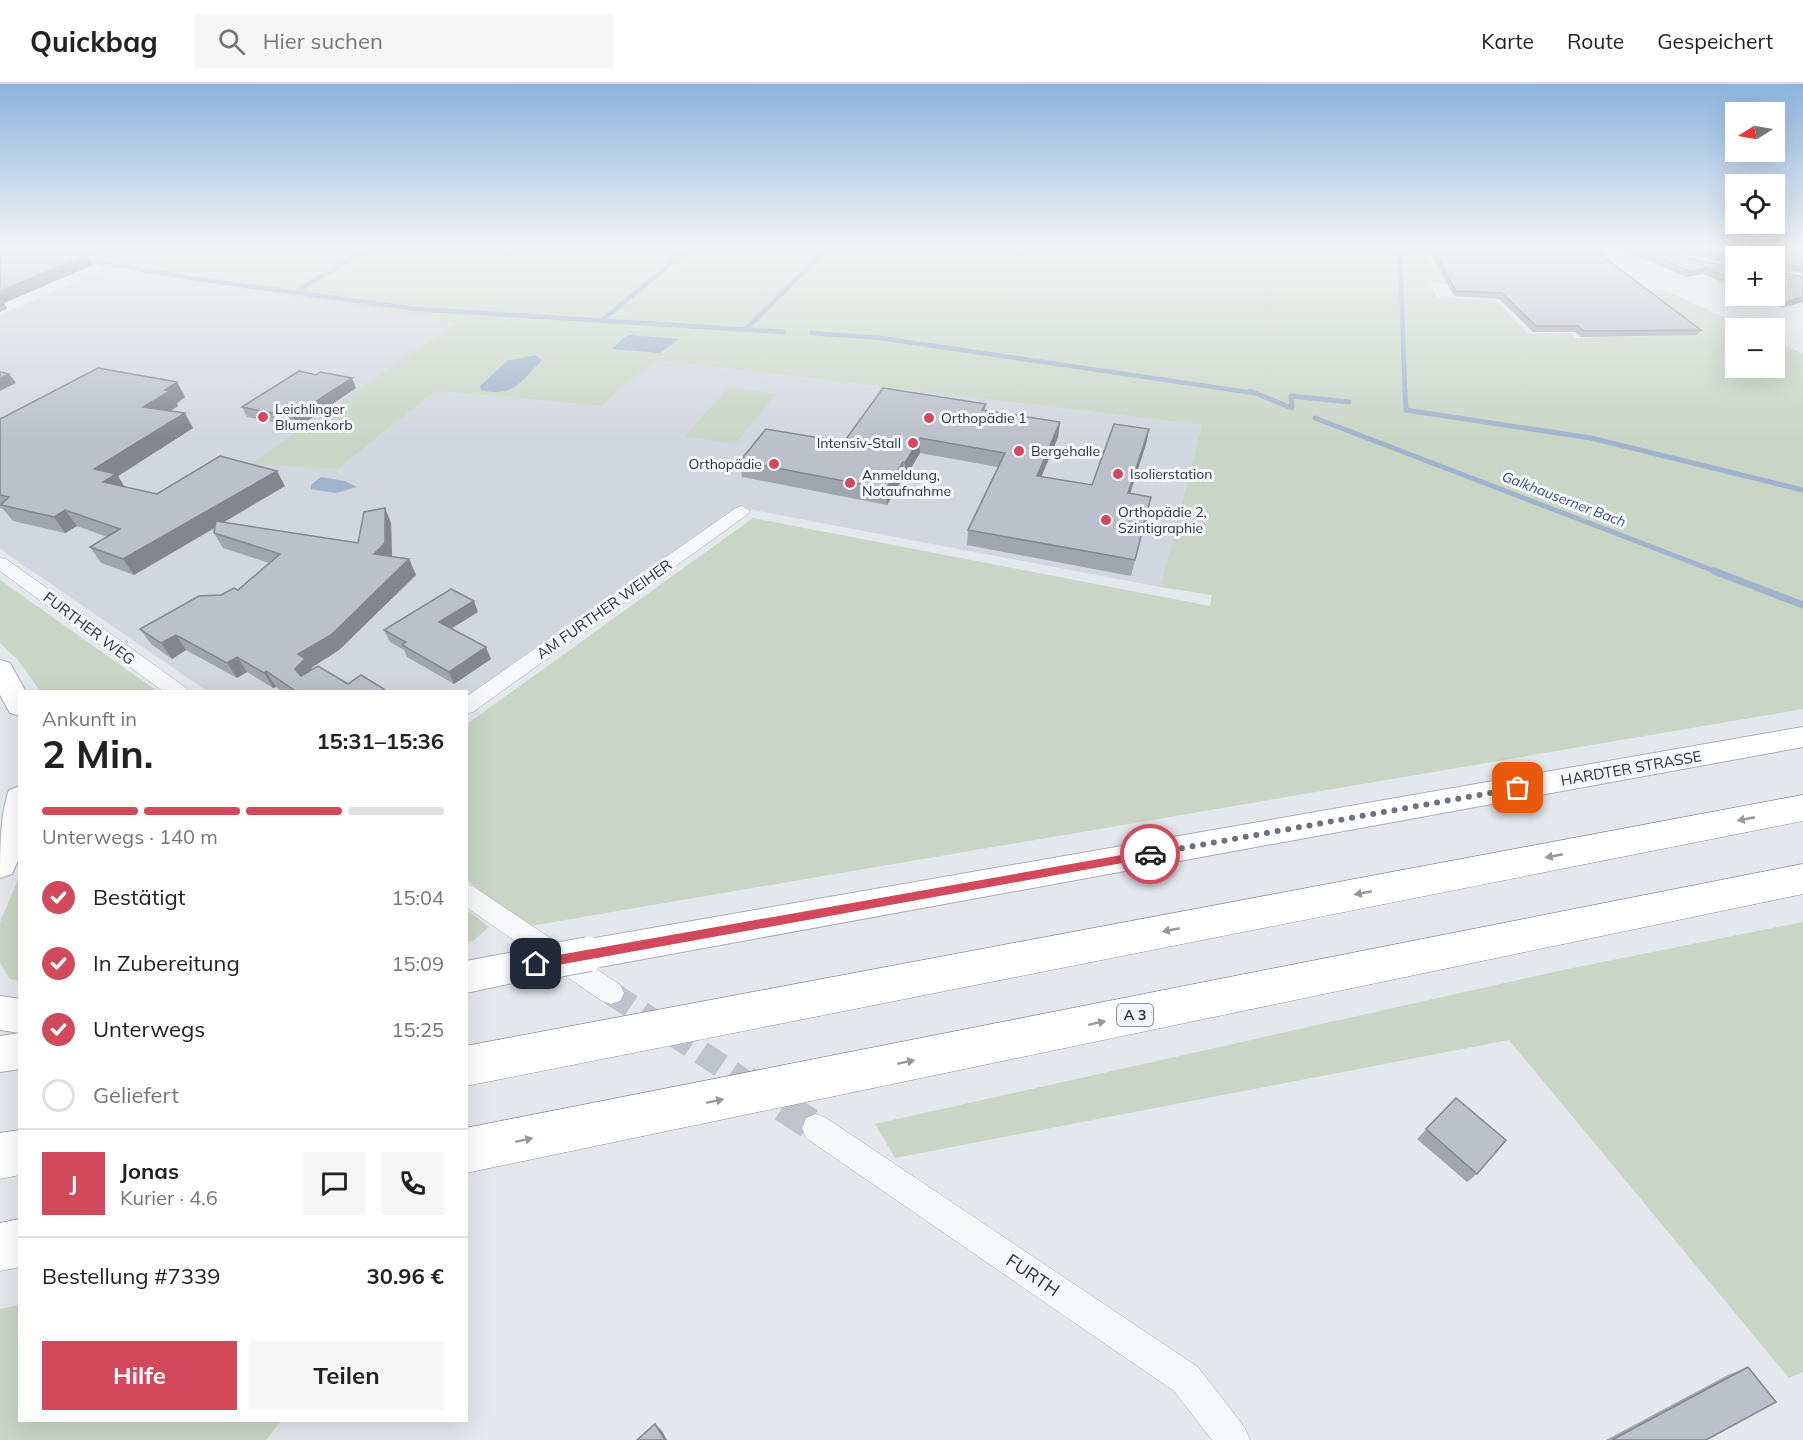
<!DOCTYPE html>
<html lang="de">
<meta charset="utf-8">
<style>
body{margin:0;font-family:Mulish,sans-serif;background:#f6f6f6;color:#222;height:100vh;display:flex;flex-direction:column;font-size:22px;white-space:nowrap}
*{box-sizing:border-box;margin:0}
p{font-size:20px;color:#767676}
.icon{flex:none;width:33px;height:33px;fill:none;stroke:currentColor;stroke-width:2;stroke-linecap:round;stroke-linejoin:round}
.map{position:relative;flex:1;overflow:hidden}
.drawer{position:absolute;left:18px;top:606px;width:450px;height:732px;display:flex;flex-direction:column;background:#fff;border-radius:0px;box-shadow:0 6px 24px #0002}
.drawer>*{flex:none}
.needle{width:39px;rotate:259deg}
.controls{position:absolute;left:1725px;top:18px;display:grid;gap:12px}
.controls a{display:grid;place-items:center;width:60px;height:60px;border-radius:0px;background:#fff;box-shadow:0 6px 24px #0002;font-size:30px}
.pin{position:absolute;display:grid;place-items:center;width:51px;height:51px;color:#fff;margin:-26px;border-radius:12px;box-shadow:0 3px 9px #0006}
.courier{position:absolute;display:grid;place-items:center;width:60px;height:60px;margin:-30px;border:4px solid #d1495b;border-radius:50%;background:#fff;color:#222;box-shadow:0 2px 8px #0007}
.overview em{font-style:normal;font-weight:700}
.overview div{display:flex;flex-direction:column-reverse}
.overview{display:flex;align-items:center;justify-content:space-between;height:102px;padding:0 24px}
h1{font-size:39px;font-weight:700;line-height:45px}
.bar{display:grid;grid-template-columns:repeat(4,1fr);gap:9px 6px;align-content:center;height:72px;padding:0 24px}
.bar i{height:8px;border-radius:4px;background:#e0e0e0}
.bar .on{background:#d1495b}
.bar p{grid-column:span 4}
.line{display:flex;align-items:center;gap:15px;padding:0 24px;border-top:2px solid #e0e0e0}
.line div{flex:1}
.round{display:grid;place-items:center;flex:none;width:63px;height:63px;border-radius:0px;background:#f6f6f6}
ol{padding:0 24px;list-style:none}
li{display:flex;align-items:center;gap:18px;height:66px}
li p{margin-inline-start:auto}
li .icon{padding:6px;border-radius:50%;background:#d1495b;color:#fff;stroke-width:4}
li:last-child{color:#767676}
li i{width:33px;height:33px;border:3px solid #e0e0e0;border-radius:50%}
.primary-button{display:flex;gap:12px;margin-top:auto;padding:12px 24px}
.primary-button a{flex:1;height:69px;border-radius:0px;background:#d1495b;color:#fff;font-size:24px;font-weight:700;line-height:69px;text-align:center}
.primary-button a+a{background:#f6f6f6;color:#222}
header{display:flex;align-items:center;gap:36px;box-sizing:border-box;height:84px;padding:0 30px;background:#fff;border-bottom:2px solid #e0e0e0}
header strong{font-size:28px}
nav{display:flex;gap:33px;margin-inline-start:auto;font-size:21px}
.search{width:420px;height:54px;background:#f6f6f6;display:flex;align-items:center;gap:15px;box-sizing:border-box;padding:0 21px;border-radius:0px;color:#767676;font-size:22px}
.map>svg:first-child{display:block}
</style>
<header>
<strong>Quickbag</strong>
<div class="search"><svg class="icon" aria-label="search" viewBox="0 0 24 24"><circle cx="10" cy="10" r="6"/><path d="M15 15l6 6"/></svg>Hier suchen</div>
<nav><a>Karte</a><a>Route</a><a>Gespeichert</a></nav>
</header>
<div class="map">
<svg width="1803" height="1356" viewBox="0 0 1803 1356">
<rect width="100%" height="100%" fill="#e4e7ec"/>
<polygon fill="#d2d6de" points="109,183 457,239 252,379 338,385 436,307 601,322 656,276 1202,341 1160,503 737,423 467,612 466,608 207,607 0,465 0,231"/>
<g fill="#c9d6c5">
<polygon points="22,165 1455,165 1459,168 1424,167 1431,181 1455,182 1487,202 1430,199 1437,213 1495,216 1529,250 1571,249 1576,254 1694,251 1640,209 1662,205 1748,244 1736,244 1736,284 1774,284 1775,257 1803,270 1803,625 524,843 467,796 467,640 753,434 1210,522 1212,511 1160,503 1202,341 656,276 601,322 436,307 338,385 250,380 456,239 109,183"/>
<polygon points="729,303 776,310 735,360 685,352"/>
<polygon points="0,496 157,607 40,607 18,576 0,559"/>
<polygon points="19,793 19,897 10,895 0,879 0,838"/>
<polygon points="467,826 489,843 473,857 467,858"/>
<polygon points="1803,838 1803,1288 1789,1294 1509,956 895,1074 875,1040 1563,886"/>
<polygon points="19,1221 20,1336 281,1337 266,1356 0,1356 0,1225"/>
</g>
<g fill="#9fb4cc">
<polygon points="630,251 679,255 660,269 612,265 623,254"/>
<path d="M535 271 542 276C521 298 513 314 481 306L480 302 507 277Z"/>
<polygon points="321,393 345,397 357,403 336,409 311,405 311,401"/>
</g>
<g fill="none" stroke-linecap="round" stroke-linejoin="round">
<g stroke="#9fb4cc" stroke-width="4.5">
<polyline points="1400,165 1405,309"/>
<polyline points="80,175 198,195 416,225 784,248"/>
<polyline points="295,208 369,165"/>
<polyline points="601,237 689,165"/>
<polyline points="745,246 827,165"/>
<polyline points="812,249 880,254 1254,309"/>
</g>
<g stroke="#9fb4cc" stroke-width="5">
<polyline points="1250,307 1292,324 1291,312 1349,318"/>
<polyline points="1405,307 1406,326 1591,354 1803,406"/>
<polyline points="1315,334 1717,488"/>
</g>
<polyline stroke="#9fb4cc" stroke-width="7" points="1714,487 1803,521"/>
<polyline stroke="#bfc3cb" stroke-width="24" stroke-dasharray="24 12" stroke-linecap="butt" points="611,909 747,999"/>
<polyline stroke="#bfc3cb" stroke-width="31" stroke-dasharray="31 15" stroke-linecap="butt" points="745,997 816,1044"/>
<g stroke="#a9aeb7" stroke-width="1">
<g id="minor">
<polygon points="1621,165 1646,165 1663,171 1658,174"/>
<polygon points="742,422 750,427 748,430 473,628 466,630 466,613 736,424"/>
<polygon points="0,474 6,475 185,603 188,608 164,608 0,487"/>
<polygon points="466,800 474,803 620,901 624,909 620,917 611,920 602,917 466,823"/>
<polygon points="816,1030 826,1034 1198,1283 1245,1344 1250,1356 1212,1356 1174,1307 806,1054 802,1044 806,1034"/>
</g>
</g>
<g stroke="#a9aeb7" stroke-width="2">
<g id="secondary">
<polygon points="0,576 10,579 26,608 20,608 20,632 10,629 0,611"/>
<polygon points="1803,643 1803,663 589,885 576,881 571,870 576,859 589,855"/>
<path d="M20 702V772L12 790 0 794C0 766 0 731 9 706Z"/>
<polygon points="536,864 549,869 554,880 549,891 466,909 466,877"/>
<polygon points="0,912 20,915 20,949 0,946"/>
<polygon points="20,949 20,985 0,988 0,952"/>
</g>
</g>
<g stroke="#8b94a3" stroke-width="1">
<g id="motorway">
<polygon points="1803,711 1803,737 466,1002 466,962"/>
<polygon points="1803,780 1803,810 466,1089 466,1044"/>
<polygon points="20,1046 20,1091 0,1095 0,1049"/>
<polygon points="20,1135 20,1183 0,1187 0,1139"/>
</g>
</g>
<use href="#minor" fill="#f7f8fa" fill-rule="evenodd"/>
<use href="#secondary" fill="#fff" fill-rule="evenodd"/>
<use href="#motorway" fill="#fff" fill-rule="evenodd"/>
<g stroke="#a9aeb7" stroke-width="36" stroke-linecap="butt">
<polyline id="secondary-bridge" points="536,880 589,870"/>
</g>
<use href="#secondary-bridge" stroke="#fff" stroke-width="34"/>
</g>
<g fill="#a1a5ae">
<polygon points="1428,165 1593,165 1701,246 1697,251 1581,253 1575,248 1533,248 1499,215 1454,212"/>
<polygon points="1632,165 1643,165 1736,184 1736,204 1703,190 1686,193 1630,169"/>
<polygon points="1660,165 1774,165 1803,171 1803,189 1776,185 1775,187 1803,193 1782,224 1753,212 1774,212 1774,172 1736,172 1736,180"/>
<polygon points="356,304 298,343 247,333 242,323"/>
<polygon points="185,313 177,319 178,322 170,327 193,344 118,392 124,403 157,410 285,402 224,438 358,459 385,424 391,439 392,473 409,475 416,491 339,566 311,584 312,586 348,600 386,608 283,608 276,603 273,604 247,588 237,594 186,566 172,575 151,560 140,545 221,511 238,506 269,479 223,464 214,449 215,444 134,491 101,479 90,463 107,453 77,442 65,449 13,437 3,425 0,424 0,335"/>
<polygon points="986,320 985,327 1060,338 1058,353 1041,393 1092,401 1149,345 1146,360 1130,410 1147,429 1131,492 967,461 968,446 998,383 920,369 905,394 903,394 887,421 742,393 740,377 844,358"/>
<polygon points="478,528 452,544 491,575 454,600 407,573 404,566 390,558 384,546"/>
<polygon points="1456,1014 1477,1090 1467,1098 1417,1055"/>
<polygon points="1748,1283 1706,1356 1606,1356 1728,1291"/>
</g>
<g fill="#83868d">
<polygon points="87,171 93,181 4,219 7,225 0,228 0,207"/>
<polygon points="1707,184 1703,190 1686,193 1689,187"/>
<polygon points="1803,213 1803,218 1782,224 1786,218"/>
<polygon points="9,290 16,299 0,307 0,294"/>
<polygon points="352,294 356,304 298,343 292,333"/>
<polygon points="177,298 185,313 177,319 178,322 152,338 143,323 165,306"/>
<polygon points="185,329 193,344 118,392 126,405 114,414 94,385"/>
<polygon points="1060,338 1058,353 1035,408 1037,392"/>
<polygon points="1149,345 1146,360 1125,425 1128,409"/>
<polygon points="920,354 920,369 905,394 905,379"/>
<polygon points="903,378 903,394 887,421 886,405"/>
<polygon points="277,387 285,402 134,491 123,475"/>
<polygon points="385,424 391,439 392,474 374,470"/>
<polygon points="65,426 77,442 65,449 54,433"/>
<polygon points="409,475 416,491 339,566 311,584 314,590 304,600 295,585 298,570"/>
<polygon points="474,517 478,528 444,549 439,538"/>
<polygon points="176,551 186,566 172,575 161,559"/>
<polygon points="486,563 491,575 454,600 449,588"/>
<polygon points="237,573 247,588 237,594 227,579"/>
<polygon points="266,587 276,603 273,604 264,589"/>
<polygon points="655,1340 662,1347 667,1356 665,1356"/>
</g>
<g fill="#bbc0ca" stroke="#83868d" stroke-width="1.5">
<polygon points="5,165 58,165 87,171 0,207 0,166"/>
<polygon points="1433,165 1593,165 1701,246 1584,247 1578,242 1536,242 1502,209 1456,207"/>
<polygon points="1638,165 1643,165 1736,184 1736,197 1707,184 1689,187"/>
<polygon points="1693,165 1774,165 1803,171 1803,183 1778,179 1775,187 1803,193 1803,213 1786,218 1771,212 1774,212 1774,172 1736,172 1736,173"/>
<polygon points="98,284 177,298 165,306 170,307 143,323 185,329 94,385 116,390 103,398 157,410 220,372 277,387 123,475 90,463 120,445 65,426 54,433 1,421 9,413 0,411 0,335"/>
<polygon points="299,287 316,291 320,288 352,294 292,333 242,323"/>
<polygon points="0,288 9,290 0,294"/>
<polygon points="883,304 986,320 982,326 1060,338 1037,392 1092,401 1114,340 1149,345 1128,409 1151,413 1135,476 968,446 1005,369 920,354 905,379 903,378 886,405 740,377 766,345 844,358"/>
<polygon points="385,424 385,459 374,470 409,475 331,551 298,570 305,575 295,585 301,592 318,582 348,600 361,591 384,605 380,608 297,608 266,587 264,589 237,573 227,579 176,551 161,559 140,545 199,512 221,511 234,504 238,506 280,470 214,449 216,437 358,459 364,428"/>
<polygon points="451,505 474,517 439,538 486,563 449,588 402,561 406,558 384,546"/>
<polygon points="1456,1014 1506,1056 1477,1090 1426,1045"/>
<polygon points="1748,1283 1776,1318 1706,1356 1612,1356"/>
<polygon points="655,1340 665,1356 637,1356"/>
</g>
<defs><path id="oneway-solid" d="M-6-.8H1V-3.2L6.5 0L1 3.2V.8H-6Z" transform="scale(1.5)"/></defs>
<g fill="#959aa2">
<use href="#oneway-solid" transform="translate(1746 735) rotate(169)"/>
<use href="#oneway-solid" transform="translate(1554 772) rotate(169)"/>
<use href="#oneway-solid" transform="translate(1363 809) rotate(169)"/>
<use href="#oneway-solid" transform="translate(1171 846) rotate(169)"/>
<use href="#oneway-solid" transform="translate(1097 939) rotate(-12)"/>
<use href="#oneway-solid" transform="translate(906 978) rotate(-12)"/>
<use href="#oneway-solid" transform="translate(715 1017) rotate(-12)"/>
<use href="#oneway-solid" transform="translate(524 1056) rotate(-12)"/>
</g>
<linearGradient id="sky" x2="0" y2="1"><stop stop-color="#8bb4dd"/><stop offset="0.46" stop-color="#f3f4f6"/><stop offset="1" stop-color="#f3f4f6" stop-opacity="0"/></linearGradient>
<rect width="1803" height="355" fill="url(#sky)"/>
<polygon fill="#d1495b" points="1150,766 1156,770 1150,774 536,885 530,880 536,875"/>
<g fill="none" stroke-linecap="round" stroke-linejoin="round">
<polyline stroke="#6c737f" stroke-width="6" stroke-dasharray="0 10.8" points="1150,770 1518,704"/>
</g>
<g fill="#d1495b" stroke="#f4f6f9" stroke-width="2">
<circle cx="263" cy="333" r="6"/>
<circle cx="929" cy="334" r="6"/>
<circle cx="913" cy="359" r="6"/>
<circle cx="1019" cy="367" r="6"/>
<circle cx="774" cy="380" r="6"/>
<circle cx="1118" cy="390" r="6"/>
<circle cx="850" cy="399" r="6"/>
<circle cx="1106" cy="436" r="6"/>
</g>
<g text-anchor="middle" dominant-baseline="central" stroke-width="6" stroke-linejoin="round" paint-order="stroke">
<g font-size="14" fill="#2b3445" stroke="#f4f6f9" text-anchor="start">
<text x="275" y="325">Leichlinger<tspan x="275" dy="16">Blumenkorb</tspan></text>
<text x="941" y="334">Orthopädie 1</text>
<text x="901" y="359" text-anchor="end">Intensiv-Stall</text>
<text x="1031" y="367">Bergehalle</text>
<text x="762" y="380" text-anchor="end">Orthopädie</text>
<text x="1130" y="390">Isolierstation</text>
<text x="862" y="391">Anmeldung,<tspan x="862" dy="16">Notaufnahme</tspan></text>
<text x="1118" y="428">Orthopädie 2,<tspan x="1118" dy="16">Szintigraphie</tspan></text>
</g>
<g font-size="14" font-style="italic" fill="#34527a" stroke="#f4f6f9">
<text transform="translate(1564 415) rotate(21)">Galkhauserner Bach</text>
</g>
<rect fill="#f4f6f9" stroke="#676e7b" stroke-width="1.5" x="1117" y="920" width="36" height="22" rx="4.5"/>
<g font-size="14" font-weight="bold" fill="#2b3445">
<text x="1135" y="931">A 3</text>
</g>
<g font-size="15" fill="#2b3445" stroke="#f4f6f9">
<text transform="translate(604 525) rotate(-35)">AM FURTHER WEIHER</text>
<text transform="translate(89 544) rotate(37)">FURTHER WEG</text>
<text transform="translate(1631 684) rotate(-10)">HARDTER STRASSE</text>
</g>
<g font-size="18" fill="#2b3445" stroke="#f4f6f9">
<text transform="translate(1033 1191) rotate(34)">FURTH</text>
</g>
</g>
</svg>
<div class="controls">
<a><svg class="needle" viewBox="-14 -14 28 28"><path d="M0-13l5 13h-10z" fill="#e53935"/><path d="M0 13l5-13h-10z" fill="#767676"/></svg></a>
<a><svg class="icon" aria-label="locate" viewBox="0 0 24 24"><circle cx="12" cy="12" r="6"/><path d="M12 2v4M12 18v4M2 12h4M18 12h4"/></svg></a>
<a>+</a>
<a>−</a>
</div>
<div class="pin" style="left:1518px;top:704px;background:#ea580c"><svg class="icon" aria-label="bag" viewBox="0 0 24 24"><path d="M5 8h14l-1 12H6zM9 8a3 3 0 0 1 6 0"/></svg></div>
<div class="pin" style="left:536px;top:880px;background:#1f2937"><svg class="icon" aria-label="home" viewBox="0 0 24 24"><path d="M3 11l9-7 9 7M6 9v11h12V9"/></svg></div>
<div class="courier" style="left:1150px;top:770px"><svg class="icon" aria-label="car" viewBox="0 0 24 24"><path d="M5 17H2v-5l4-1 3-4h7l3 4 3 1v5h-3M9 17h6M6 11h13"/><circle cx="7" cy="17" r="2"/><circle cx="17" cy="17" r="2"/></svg></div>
<section class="drawer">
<div class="overview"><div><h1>2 Min.</h1><p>Ankunft in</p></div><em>15:31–15:36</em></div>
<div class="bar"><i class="on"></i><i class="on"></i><i class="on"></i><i></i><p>Unterwegs · 140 m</p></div>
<ol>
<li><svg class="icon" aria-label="check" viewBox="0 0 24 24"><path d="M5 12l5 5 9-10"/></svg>Bestätigt<p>15:04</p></li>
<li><svg class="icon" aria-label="check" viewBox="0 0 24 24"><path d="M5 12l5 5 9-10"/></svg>In Zubereitung<p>15:09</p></li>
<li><svg class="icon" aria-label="check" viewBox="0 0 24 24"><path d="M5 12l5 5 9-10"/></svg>Unterwegs<p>15:25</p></li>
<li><i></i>Geliefert</li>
</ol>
<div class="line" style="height:108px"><b class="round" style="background:#d1495b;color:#fff">J</b><div><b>Jonas</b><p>Kurier · 4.6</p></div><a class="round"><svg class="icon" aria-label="chat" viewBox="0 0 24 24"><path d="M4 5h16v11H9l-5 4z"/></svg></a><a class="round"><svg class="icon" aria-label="phone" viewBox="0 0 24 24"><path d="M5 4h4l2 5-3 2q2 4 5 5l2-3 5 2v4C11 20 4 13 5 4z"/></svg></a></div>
<div class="line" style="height:78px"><div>Bestellung #7339</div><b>30.96 €</b></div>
<div class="primary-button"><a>Hilfe</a><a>Teilen</a></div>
</section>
</div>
